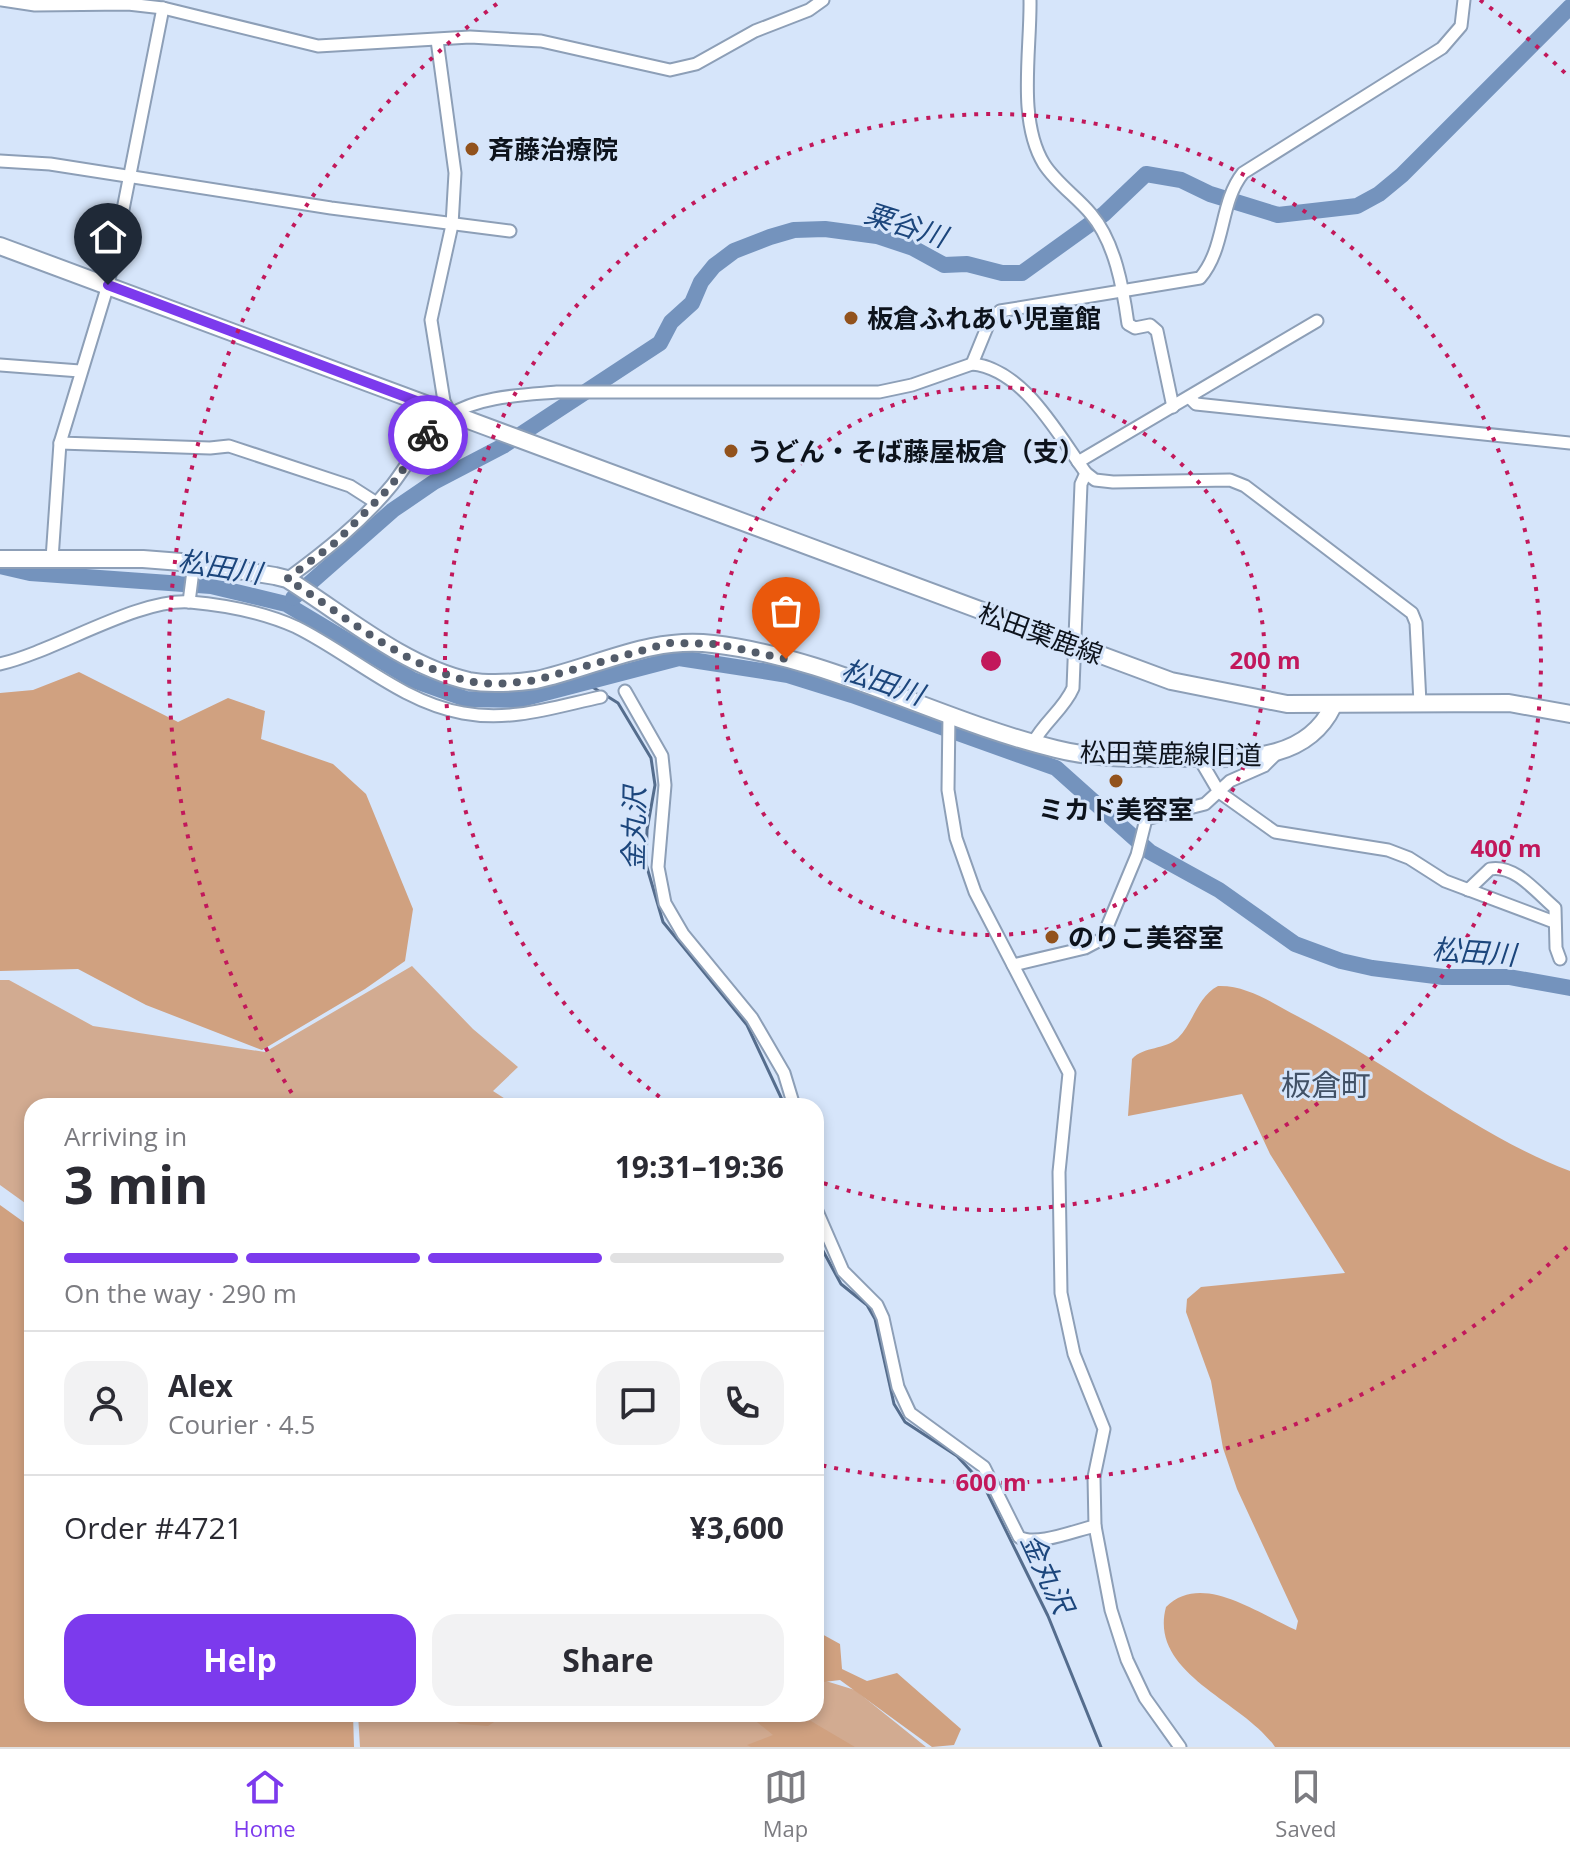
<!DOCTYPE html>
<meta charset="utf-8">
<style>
body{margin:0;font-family:"Open Sans","Noto Sans JP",sans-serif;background:#f2f2f3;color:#2b2b33;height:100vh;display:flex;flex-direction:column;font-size:30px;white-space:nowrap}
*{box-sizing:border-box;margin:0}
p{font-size:26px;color:#7c7c81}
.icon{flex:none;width:44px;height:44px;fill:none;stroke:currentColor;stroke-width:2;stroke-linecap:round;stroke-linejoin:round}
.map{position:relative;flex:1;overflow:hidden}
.side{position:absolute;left:24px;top:1098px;width:800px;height:624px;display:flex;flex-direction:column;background:#fff;border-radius:24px;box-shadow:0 4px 12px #0003}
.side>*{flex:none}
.pin{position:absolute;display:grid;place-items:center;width:68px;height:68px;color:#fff;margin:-82px -34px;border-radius:50% 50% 50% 0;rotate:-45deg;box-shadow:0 0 8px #0007}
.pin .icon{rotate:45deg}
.courier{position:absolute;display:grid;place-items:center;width:80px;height:80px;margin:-40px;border:6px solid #7c3aed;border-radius:50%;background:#fff;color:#222;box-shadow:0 2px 10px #0007}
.overview em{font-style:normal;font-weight:700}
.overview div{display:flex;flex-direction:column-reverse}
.overview{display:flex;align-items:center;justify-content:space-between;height:136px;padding:0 40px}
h1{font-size:52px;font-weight:700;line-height:60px}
.bar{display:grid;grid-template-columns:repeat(4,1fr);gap:12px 8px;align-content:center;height:96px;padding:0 40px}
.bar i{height:10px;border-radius:6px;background:#e1e1e2}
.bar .selected{background:#7c3aed}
.bar p{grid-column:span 4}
.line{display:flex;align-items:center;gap:20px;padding:0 40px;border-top:2px solid #e1e1e2}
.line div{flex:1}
.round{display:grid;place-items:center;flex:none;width:84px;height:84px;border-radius:24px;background:#f2f2f3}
.action{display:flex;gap:16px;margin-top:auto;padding:16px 40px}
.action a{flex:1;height:92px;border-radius:24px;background:#7c3aed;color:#fff;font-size:32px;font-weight:700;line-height:92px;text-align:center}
.action a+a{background:#f2f2f3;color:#2b2b33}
.tab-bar{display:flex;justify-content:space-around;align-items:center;height:112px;border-top:2px solid #e1e1e2;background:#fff;font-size:22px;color:#7c7c81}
.tab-bar a{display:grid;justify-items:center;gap:4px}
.tab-bar .selected{color:#7c3aed}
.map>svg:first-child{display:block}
</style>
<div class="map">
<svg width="1570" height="1747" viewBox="0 0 1570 1747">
<rect width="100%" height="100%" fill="#d6e5fa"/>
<g fill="#d2ab91">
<polygon points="412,966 473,1029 518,1067 493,1091 516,1106 32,1106 32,1208 0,1185 0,980 9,980 93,1026 265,1052"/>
<polygon points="816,1678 855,1690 926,1747 360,1747 358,1714 816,1714"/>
</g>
<g fill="#d0a180">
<polygon points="79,672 178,722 228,698 265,711 261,739 333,764 366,794 413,909 405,961 365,989 262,1050 146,1005 78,969 0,971 0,693 33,690"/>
<path d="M1218 986C1247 985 1272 1003 1297 1016 1389 1063 1473 1134 1570 1171V1747H1275C1244 1701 1148 1674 1166 1607 1202 1571 1258 1614 1296 1630L1298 1621 1237 1489 1223 1448 1211 1381 1186 1312 1187 1299 1201 1287 1345 1273 1270 1154 1242 1094 1128 1116 1132 1059C1144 1046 1165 1050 1178 1038 1194 1022 1197 997 1218 986Z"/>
<polygon points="0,1205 32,1228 32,1714 353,1714 354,1747 0,1747"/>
<polygon points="820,1633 840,1644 842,1669 867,1681 897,1673 961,1729 954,1745 932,1747 840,1680 816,1683 816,1634"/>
<polygon points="439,1714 506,1714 488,1726 460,1724"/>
<polygon points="747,1714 799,1714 855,1747 751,1747 747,1745 773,1735"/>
</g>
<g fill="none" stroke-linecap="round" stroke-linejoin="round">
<g stroke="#556d8d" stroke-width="3">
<polyline points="586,683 618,703 651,758 655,785 647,830 646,864 663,922 747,1025 785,1106"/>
<polyline points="816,1238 841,1284 867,1305 875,1319 894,1404 905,1422 957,1456 983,1484 1048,1616 1101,1747"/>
</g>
<g stroke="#7493bd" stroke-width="16">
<polyline points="0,566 30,573 211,586 286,604 413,680 466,699 518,700 679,658 788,675 852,695 1056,768 1150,852 1219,890 1295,944 1341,961 1372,968 1443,977 1509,977 1570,988"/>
<polyline points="293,598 393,510 434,482 503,446 660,343 671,322 692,303 701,282 714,266 734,251 770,237 794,230 825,229 877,236 913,248 944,265 967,264 1002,273 1022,273 1104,214 1146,174 1181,180 1210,194 1278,215 1357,206 1379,194 1402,175 1570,7"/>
</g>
<g stroke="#8d9fb7" stroke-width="15">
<g id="street">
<polyline points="2,0 35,5 128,4 163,8 318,46 470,37 541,41 670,70 696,64 755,31 809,10 823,0"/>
<path d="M1030 0C1031 50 1017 120 1044 164 1056 183 1077 197 1091 214 1115 242 1123 288 1128 324L1135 328 1150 325 1157 331 1173 407"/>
<polyline points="163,8 108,285 60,443 210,448 229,446 350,486 375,502"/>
<polyline points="437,40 455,173 452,225 431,320 444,401 450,413"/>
<polyline points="0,161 50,164 331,208 510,231"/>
<path d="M972 364 990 320 1000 311 1200 278C1226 248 1219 203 1243 173L1442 48 1461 26 1464 0"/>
<polyline points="0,365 80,371"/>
<polyline points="1190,398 1196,404 1570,443"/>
<polyline points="1078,462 1317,321"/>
<polyline points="52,559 60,443"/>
<path d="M287 579C324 552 362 522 392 485 410 462 424 432 450 415 479 396 524 395 557 392H879L912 385 972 364C1024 369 1058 435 1086 473L1095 480 1113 482 1230 480 1245 486 1412 613 1416 623 1420 703"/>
<polyline points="189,602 194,563"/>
<path d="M0 664C56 651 138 598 190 602 224 605 265 613 296 627 351 654 401 702 463 713 511 722 554 707 601 697"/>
<polyline points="625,691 662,756 665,785 658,867 665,903 683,934 752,1018 784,1073 794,1106"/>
<polyline points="949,714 948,790 956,838 975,892 1069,1073 1059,1172 1061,1293 1074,1354 1104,1429 1094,1477 1095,1526 1111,1610 1127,1660 1145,1698 1180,1747"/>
<path d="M1033 743C1044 722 1064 709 1073 688L1081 484 1086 473"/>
<polyline points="1199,758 1219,792 1275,832 1388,850 1409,858 1445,881 1554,922"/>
<path d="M1468 890 1490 869C1515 864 1537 893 1555 908L1556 948 1560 959"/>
<polyline points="1013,965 1085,948 1102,939 1137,855 1146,819 1205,804 1230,781 1264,766 1274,756"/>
<path d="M816 1209 843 1271 877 1305 883 1318 898 1387 910 1413 984 1467 1019 1537C1036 1547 1076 1530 1095 1526"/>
</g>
</g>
<g stroke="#8d9fb7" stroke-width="20">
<g id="secondary">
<polyline points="0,246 1171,681 1287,704 1509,703 1570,714"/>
<path d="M0 559H143L194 563 275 576 287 579C343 614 403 666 469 681 491 685 514 683 536 680 596 667 650 636 713 644 832 658 940 721 1056 749 1103 761 1152 757 1201 758 1251 759 1308 758 1333 706"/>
</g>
</g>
<use href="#street" stroke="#fff" stroke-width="11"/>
<use href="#secondary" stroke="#fff" stroke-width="16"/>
</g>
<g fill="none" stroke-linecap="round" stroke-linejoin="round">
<path stroke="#535c6a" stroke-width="8" stroke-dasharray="0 14.4" d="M428 435 391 486 336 542 287 579C343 614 403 666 469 681 490 686 514 683 536 680L669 643 717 644 786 659"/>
<polyline stroke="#7c3aed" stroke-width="10" points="108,285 451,414 428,435"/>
</g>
<g fill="none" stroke="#c2185b" stroke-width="4" stroke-dasharray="4 8">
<circle cx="991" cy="661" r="274"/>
<path d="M669 1104A548 548 0 1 1 817 1181"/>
<path d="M1567 1247A822 822 0 0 1 820 1465M298 1103A822 822 0 0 1 502 0M1480 0A822 822 0 0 1 1567 75"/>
</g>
<g fill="#92521c" stroke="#d6e5fa" stroke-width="3">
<circle cx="472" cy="149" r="8"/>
<circle cx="851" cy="318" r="8"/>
<circle cx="731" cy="451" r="8"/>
<circle cx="1116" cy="781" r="8"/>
<circle cx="1052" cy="937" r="8"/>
</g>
<g text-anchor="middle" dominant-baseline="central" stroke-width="6" stroke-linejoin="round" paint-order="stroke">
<g font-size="26" font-weight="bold" fill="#0d131c" stroke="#d6e5fa" text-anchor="start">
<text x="488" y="149">斉藤治療院</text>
<text x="867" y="318">板倉ふれあい児童館</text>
<text x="747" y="451">うどん・そば藤屋板倉（支）</text>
<text x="1116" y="809" text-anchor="middle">ミカド美容室</text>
<text x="1068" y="937">のりこ美容室</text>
</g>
<g font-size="26" fill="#0d131c" stroke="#d6e5fa">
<text transform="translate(1041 633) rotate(20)">松田葉鹿線</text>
<text transform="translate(1171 753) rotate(1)">松田葉鹿線旧道</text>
</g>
<g font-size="28" font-style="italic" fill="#1c467c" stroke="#d6e5fa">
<text transform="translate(906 224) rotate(18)">粟谷川</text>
<text transform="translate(220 566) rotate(9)">松田川</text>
<text transform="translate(883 681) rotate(19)">松田川</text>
<text transform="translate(633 829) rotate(-89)">金丸沢</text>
<text transform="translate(1474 951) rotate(4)">松田川</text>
<text transform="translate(1048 1573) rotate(65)">金丸沢</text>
</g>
<g font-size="30" fill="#415166" stroke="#d6e5fa">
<text x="1326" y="1084">板倉町</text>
</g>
</g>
<circle cx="991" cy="661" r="12" fill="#c2185b" stroke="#d6e5fa" stroke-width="4"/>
<g font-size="24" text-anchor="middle" font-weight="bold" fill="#c2185b" stroke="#d6e5fa" stroke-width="6" stroke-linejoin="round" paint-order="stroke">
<text x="1265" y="669">200 m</text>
<text x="1506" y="857">400 m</text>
<text x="991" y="1491">600 m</text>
</g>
</svg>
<div class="pin" style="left:786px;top:659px;background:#ea580c"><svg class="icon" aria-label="bag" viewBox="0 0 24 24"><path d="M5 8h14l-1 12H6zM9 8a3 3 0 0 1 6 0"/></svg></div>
<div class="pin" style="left:108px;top:285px;background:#1f2937"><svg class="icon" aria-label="home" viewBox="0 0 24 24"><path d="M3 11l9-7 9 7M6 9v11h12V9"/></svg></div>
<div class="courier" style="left:428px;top:435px"><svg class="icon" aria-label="bike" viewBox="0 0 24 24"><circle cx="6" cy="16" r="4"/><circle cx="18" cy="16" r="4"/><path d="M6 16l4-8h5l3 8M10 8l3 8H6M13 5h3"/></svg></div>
<section class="side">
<div class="overview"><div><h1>3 min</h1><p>Arriving in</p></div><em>19:31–19:36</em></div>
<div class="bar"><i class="selected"></i><i class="selected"></i><i class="selected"></i><i></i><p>On the way · 290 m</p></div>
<div class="line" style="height:144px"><a class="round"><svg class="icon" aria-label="person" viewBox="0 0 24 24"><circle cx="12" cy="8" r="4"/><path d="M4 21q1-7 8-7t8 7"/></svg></a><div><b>Alex</b><p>Courier · 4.5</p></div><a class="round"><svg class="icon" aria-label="chat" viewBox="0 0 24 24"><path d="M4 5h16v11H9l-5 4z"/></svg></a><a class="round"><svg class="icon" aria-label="phone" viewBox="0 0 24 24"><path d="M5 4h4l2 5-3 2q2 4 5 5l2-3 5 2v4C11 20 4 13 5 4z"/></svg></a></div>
<div class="line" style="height:104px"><div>Order #4721</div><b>¥3,600</b></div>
<div class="action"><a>Help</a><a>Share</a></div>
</section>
</div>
<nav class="tab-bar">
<a class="selected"><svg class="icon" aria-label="home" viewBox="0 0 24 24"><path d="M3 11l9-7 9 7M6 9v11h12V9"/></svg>Home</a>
<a><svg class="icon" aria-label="map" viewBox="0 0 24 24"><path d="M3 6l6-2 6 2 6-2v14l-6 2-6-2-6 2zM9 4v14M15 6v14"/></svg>Map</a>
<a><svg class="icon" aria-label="saved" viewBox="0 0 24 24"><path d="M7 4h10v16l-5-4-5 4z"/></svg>Saved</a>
</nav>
